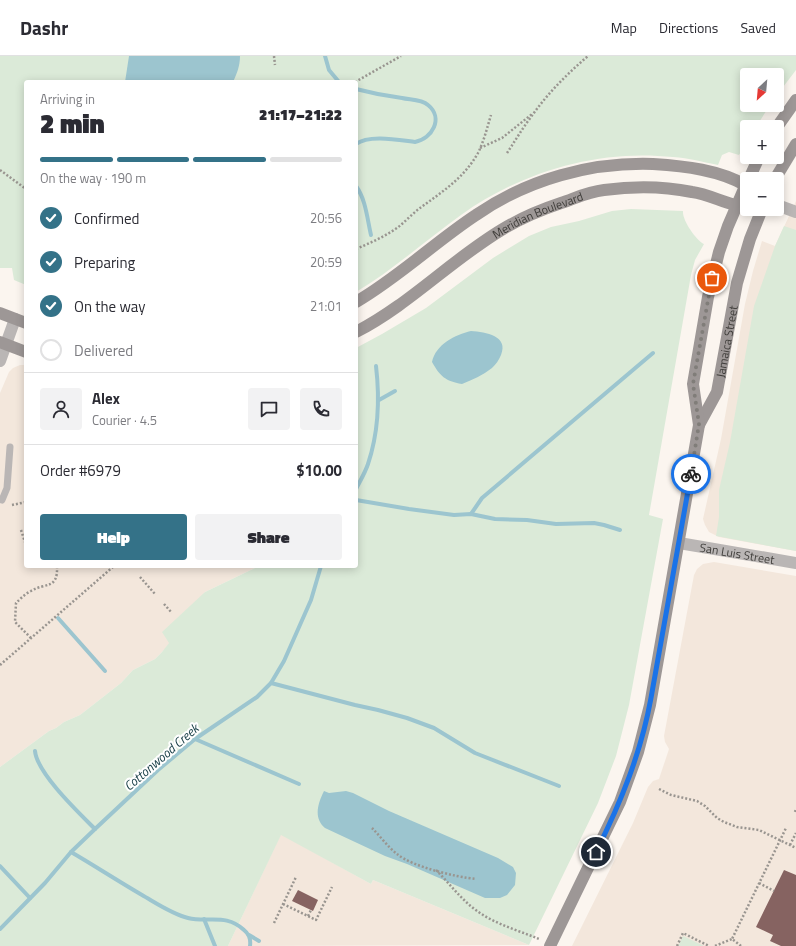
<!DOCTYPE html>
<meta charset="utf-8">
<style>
body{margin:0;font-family:"Titillium Web",sans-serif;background:#f2f2f3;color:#2b2b33;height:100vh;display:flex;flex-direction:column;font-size:15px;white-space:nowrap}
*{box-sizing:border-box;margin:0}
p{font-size:13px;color:#7c7c81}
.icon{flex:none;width:22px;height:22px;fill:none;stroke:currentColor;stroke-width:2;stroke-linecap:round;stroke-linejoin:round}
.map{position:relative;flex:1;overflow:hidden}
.drawer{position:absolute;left:24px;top:24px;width:334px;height:488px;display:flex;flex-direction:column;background:#fff;border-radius:4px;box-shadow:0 2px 10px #0003}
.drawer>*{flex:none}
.needle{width:26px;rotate:206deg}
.tools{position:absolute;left:740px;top:12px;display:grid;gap:8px}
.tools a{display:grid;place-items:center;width:44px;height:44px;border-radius:4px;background:#fff;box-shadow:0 2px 10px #0003;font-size:20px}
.pin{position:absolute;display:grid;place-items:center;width:34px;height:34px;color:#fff;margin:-17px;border:2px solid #fff;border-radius:50%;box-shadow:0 1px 4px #0007}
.courier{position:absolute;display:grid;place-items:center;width:40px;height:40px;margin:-20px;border:3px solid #1a73e8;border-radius:50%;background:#fff;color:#222;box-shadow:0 1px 5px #0007}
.head em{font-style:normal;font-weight:800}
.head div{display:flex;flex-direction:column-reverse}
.head{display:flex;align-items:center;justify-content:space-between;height:68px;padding:0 16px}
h1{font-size:26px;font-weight:800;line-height:30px}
.bar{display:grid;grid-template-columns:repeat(4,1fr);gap:6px 4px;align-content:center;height:48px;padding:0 16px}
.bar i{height:5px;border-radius:3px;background:#e1e1e2}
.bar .active{background:#347288}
.bar p{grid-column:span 4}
.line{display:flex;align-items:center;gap:10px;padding:0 16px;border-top:1px solid #e1e1e2}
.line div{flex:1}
.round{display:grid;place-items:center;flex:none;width:42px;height:42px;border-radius:4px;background:#f2f2f3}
ol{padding:0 16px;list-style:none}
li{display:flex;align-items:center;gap:12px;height:44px}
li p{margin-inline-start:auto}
li .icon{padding:4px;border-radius:50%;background:#347288;color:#fff;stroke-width:4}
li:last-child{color:#7c7c81}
li i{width:22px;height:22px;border:2px solid #e1e1e2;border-radius:50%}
.button{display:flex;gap:8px;margin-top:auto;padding:8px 16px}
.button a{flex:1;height:46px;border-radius:4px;background:#347288;color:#fff;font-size:16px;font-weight:800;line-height:46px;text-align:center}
.button a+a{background:#f2f2f3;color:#2b2b33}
header{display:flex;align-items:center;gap:24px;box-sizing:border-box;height:56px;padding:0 20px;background:#fff;border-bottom:1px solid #e1e1e2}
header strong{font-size:19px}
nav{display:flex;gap:22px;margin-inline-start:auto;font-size:14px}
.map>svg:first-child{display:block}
</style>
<header>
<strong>Dashr</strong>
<nav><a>Map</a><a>Directions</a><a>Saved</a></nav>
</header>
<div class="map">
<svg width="796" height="890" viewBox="0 0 796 890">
<rect width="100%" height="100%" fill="#fbf5ef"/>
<g fill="#f3e7dc">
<polygon points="796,145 796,495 719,481 709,476 705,469 703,463 721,383 745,248 753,215 762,185 775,190"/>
<polygon points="20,309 26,309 26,510 263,510 257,511 205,536 165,593 155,603 133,614 121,627 80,659 64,666 56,672 49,675 0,711 0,337 9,316 13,312"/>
<polygon points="714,506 796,520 796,890 572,890 633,767 648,731 653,725 659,723 669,693 665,686 664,680 694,519 697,513 703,508"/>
<polygon points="281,778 371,828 373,824 529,889 228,890"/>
</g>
<g fill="#dbead8">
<path d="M0 0H796V14L777 39V19H747V49H770L756 71H747V86L739 99 729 96 722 99 718 109C703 106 689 102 673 101 598 93 523 115 461 159 426 184 393 214 356 236V26H26V229L14 224 12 212H0Z"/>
<path d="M631 153 683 155C682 164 696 184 704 188L695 204 691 219 649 459 663 463 629 649 616 700 598 747 529 889 373 824 371 828 281 779 228 890H0V711L49 675 56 672 64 666 80 659 121 627 133 614 155 603 162 596 169 587 162 576 205 536 257 511 263 510H356V292L382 278 426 252 493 202 529 180 551 171 579 165 612 155Z"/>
<polygon points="784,170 796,174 796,495 716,480 719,461 719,434 730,386 754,250 775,190"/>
<polygon points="683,880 704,890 678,890"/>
</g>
<g fill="#9cc5cf">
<path d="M129 0H240C240 10 237 17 233 26H125Z"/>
<path d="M471 275C486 276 509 280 501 299 499 304 496 308 492 312 483 319 472 324 462 328 445 325 440 320 432 306 436 288 455 279 471 275Z"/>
<path d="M324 735 329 737 346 735 353 737 389 755 498 802 513 811 516 817 515 829 507 839 500 842H485L407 808 385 800 325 772C313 762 318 747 324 735Z"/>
</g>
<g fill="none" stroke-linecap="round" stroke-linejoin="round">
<g stroke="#9cc5cf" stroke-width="4">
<polyline points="325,0 329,14 339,26"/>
<path d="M356 33C371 37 386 40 402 42 410 44 421 43 428 49 444 62 432 83 415 86 399 84 369 78 356 88"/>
<path d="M356 130C366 144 367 162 371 179"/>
<polyline points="379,344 395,335"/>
<path d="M356 433C360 425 365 417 368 408 379 375 380 344 376 310"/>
<polyline points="356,444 409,453 454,459 471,458 495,463 527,464 556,468 594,467 604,469 620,474"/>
<polyline points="471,458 482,442 653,297"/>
<polyline points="58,562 105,615"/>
<polyline points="271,627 355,649 378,654 407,662 434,672 475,697 559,730"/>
<polyline points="195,683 299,728"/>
<path d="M35 695C37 717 78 756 95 773"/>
<path d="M71 796C95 810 118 825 142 839 156 847 172 858 188 862 209 867 226 857 244 874 249 878 251 883 250 890"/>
<polyline points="0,810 30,842"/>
<polyline points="204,863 215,890"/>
<polyline points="0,873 45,827 71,796 95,773 158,714 195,683 257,641 271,627 284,605 311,544 321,510"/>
<polyline points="249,879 259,885"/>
</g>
</g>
<g fill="#866361">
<polygon points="784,814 796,819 796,890 781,890 770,885 773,879 756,871"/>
<polygon points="298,834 318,844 313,855 292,845"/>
</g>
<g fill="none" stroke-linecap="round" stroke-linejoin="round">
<g stroke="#999590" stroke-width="2.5" stroke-dasharray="2 2" stroke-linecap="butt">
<polyline points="274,0 275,9"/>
<polyline points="355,26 401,0"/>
<polyline points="480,92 502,82 532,58"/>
<path d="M507 97C515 85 522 73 531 61 547 38 567 18 588 0"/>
<polyline points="0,114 26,133"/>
<path d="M356 193C370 187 384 181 397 172 405 166 412 158 420 152 442 136 464 122 478 97 484 85 487 72 491 59"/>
<polyline points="12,449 26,446"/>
<polyline points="21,474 25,486"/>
<polyline points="131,510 132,511"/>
<polyline points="140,521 155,538"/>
<polyline points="164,548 172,557"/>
<path d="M31 582 15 566 16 547C20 543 25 538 31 535 46 526 58 534 57 510"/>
<polyline points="0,609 114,510"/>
<polyline points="659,733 671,739 697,745 705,750 717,762 724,766 737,771 759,774 796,792"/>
<polyline points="795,756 796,753"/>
<path d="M372 772C380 780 388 791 397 798 413 811 456 821 476 823"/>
<polyline points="790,789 796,777"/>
<path d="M436 814C450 828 463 846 480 857 498 869 520 875 539 883"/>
<polyline points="759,827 774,835"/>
<polyline points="283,848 316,864 332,831"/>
<polyline points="308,860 311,854"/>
<polyline points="274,867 296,821"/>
<polyline points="677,890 683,877 709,890"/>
<polyline points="715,890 732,883"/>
<polyline points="741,890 732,883 786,772"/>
</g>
<polyline stroke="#bab6b5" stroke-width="7" points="2,444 7,432 10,391"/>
<g stroke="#bab6b5" stroke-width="12">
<polyline points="777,149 796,156"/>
<path id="s1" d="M679 487 796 507"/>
</g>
<polyline stroke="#bab6b5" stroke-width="12" points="0,305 15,263"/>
<g stroke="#9d9796" stroke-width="12">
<polyline points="777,71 796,44"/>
<polyline points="749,123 759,101"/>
<polyline points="775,123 796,88"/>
<path d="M356 246C399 221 435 186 476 159 528 123 591 106 653 108 685 110 720 114 747 130"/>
<polyline points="0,257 26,267"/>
<path id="s2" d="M356 276C410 248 451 204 503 173 521 162 540 154 561 147 576 142 587 136 604 134 633 130 663 130 692 136 707 138 720 145 735 149 739 149 743 148 747 147"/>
<polyline points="0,286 26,296"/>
<path id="s3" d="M699 369 717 336 737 227 750 183 762 153"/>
<polyline points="550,890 620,746 638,696 650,649 699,369 693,328 708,241 719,196 728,170 747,126"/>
</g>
</g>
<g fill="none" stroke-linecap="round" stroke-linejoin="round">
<polyline stroke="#807d79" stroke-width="4" stroke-dasharray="0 7.2" points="691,418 699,368 693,328 712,222"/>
<path stroke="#1a73e8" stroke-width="5" d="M596 796C621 746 641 697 651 642L691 418"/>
</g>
<g text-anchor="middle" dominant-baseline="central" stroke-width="4" stroke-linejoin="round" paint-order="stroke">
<g font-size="12" fill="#3e3c39" stroke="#fff">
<text stroke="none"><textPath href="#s2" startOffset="217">Meridian Boulevard</textPath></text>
<text stroke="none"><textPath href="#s3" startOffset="89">Jamaica Street</textPath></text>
<text stroke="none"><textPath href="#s1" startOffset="59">San Luis Street</textPath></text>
</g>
<g font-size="13" font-style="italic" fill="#163d45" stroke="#fff">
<text transform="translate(161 701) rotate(-41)">Cottonwood Creek</text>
</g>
</g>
</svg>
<div class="tools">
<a><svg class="needle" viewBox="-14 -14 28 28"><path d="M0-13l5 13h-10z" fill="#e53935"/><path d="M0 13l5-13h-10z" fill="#7c7c81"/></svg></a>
<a>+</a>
<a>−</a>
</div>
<div class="pin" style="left:712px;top:222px;background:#ea580c"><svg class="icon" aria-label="bag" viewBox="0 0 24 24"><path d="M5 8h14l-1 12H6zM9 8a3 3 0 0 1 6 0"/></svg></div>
<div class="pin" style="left:596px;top:796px;background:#1f2937"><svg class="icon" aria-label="home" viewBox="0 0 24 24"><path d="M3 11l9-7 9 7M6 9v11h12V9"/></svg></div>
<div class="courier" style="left:691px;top:418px"><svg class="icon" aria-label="bike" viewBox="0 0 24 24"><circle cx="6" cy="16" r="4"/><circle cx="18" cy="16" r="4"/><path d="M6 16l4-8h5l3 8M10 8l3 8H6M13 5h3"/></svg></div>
<section class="drawer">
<div class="head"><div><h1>2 min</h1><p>Arriving in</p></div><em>21:17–21:22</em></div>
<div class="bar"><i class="active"></i><i class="active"></i><i class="active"></i><i></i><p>On the way · 190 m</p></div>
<ol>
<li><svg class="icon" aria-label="check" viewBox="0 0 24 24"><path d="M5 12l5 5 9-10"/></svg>Confirmed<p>20:56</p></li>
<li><svg class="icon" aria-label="check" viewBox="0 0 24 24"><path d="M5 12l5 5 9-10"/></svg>Preparing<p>20:59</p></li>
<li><svg class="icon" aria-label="check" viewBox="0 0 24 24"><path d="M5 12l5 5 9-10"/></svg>On the way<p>21:01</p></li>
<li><i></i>Delivered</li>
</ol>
<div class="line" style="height:72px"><a class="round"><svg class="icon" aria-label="person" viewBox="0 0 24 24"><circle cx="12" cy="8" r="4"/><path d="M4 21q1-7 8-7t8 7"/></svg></a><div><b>Alex</b><p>Courier · 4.5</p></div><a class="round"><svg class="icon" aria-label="chat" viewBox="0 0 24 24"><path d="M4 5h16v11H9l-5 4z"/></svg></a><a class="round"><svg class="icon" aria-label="phone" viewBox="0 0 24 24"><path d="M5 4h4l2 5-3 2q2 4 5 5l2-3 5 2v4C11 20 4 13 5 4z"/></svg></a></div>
<div class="line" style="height:52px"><div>Order #6979</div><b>$10.00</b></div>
<div class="button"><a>Help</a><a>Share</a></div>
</section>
</div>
